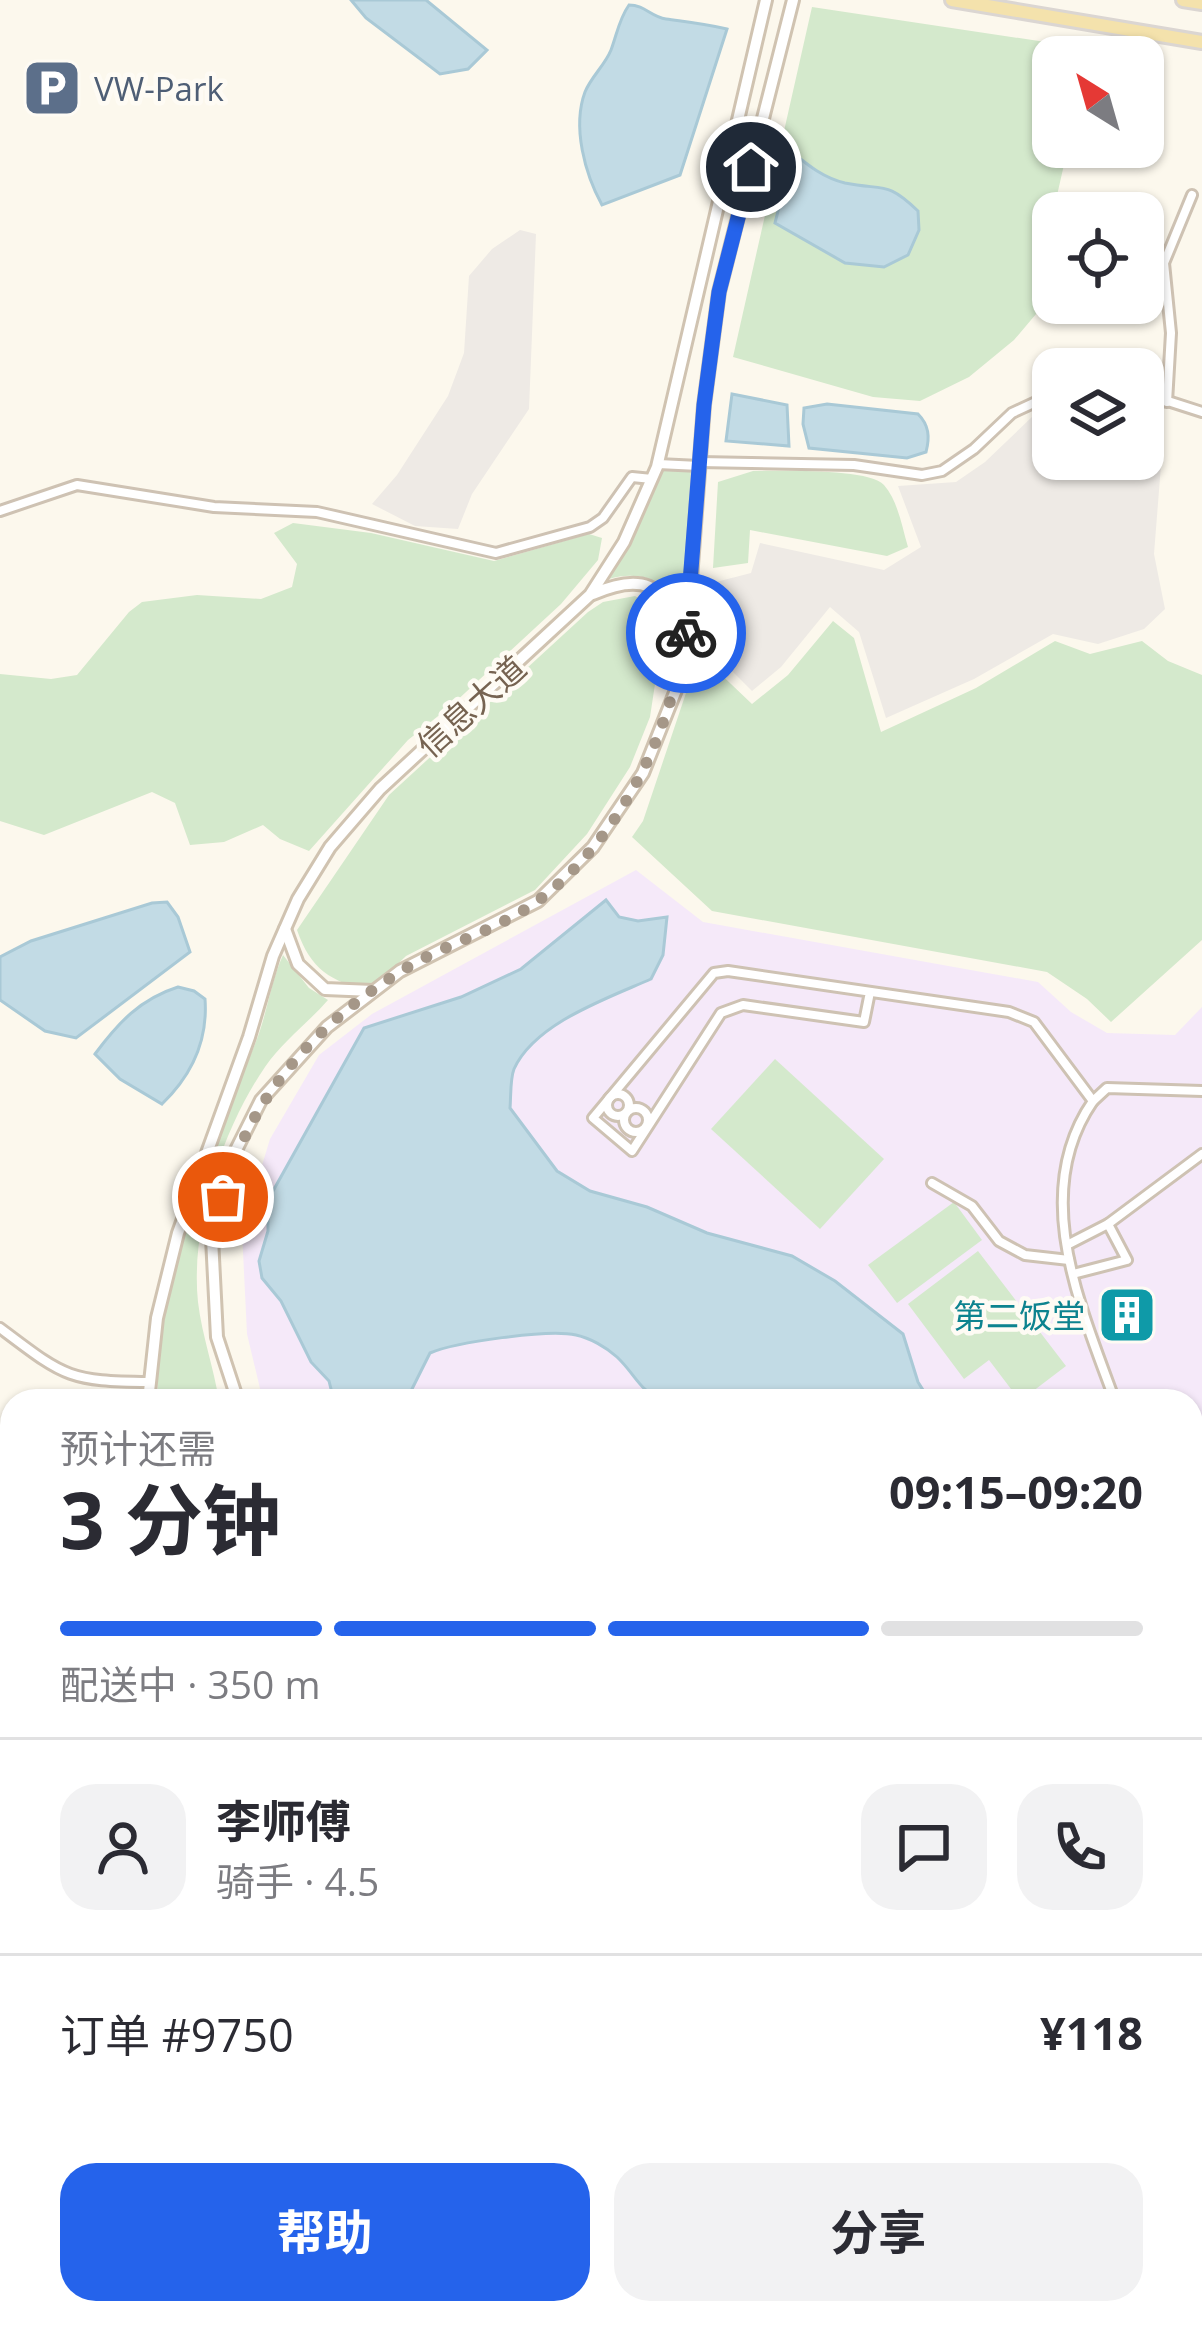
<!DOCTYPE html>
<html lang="zh">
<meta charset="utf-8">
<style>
body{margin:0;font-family:"Open Sans","Noto Sans SC",sans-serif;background:#f2f2f3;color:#2b2b33;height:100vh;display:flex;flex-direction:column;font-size:45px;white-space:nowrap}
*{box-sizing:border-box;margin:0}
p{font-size:39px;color:#7c7c81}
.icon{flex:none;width:66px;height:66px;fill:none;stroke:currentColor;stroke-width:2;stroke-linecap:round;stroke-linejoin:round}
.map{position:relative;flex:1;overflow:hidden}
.side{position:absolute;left:0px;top:1389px;width:1203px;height:936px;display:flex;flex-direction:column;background:#fff;border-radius:36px 36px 0 0;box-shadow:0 3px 9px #0004}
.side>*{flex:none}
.needle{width:78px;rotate:323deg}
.buttons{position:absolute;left:1032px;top:36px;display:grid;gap:24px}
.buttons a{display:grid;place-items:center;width:132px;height:132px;border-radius:24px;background:#fff;box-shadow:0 3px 9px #0004;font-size:60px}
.pin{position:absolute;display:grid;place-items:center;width:102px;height:102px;color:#fff;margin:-51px;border:6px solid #fff;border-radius:50%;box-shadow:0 3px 12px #0007}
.courier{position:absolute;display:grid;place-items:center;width:120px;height:120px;margin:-60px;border:9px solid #2563eb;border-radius:50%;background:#fff;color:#222;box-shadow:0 3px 15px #0007}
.overview em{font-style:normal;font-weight:700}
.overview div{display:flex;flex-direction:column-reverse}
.overview{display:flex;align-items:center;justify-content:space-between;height:204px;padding:0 60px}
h1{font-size:78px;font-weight:700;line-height:90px}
.bar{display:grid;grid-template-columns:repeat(4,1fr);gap:18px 12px;align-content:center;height:144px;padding:0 60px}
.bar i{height:15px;border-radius:9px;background:#e1e1e2}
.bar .on{background:#2563eb}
.bar p{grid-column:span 4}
.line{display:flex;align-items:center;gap:30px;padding:0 60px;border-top:3px solid #e1e1e2}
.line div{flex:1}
.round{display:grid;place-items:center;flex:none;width:126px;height:126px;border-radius:36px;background:#f2f2f3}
.button{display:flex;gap:24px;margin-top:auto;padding:24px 60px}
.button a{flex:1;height:138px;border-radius:36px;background:#2563eb;color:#fff;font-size:48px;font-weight:700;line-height:138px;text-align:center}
.button a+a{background:#f2f2f3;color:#2b2b33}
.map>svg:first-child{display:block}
</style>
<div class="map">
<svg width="1202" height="2325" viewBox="0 0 1202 2325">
<rect width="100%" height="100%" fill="#fcf8ed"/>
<g fill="#eeeae5">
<polygon points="520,230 536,234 529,409 472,494 458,529 415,526 372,504 397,475 448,396 464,353 469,276 492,249"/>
<polygon points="1053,406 1053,459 1143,459 1143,409 1155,413 1163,440 1154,554 1165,609 1144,629 1098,644 1053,634 974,679 886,718 859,632 830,607 781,667 752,691 714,653 716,582 751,573 760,543 884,570 921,547 898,486 956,482 985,462 1033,416"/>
</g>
<polygon fill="#f5e9f9" points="636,870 703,922 1038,982 1071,1012 1107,1033 1175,1035 1202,1007 1202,2325 642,2325 622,2313 1191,2313 1191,1401 263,1401 247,1334 242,1231 270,1139 319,1055 372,1014"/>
<g fill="#d4e9cc">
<polygon points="812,7 1072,46 1073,57 1053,57 1053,147 1068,147 1053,213 1047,301 1014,340 969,377 920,401 873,397 733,357"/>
<path d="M663 471H691L683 610C666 580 640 570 609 579L632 540Z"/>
<path d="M753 471C778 471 869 468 884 485 898 501 902 527 908 547L887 556 750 530 748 563 713 568 718 482Z"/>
<polygon points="293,523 371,533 494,561 589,534 602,538 598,560 561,604 452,705 408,740 309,851 280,839 263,825 224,842 190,845 175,803 152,792 44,835 0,821 0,674 51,679 77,675 129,612 142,602 197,595 261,599 292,587 297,564 274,533"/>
<path d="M635 596 656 609 662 638 650 717 630 767 587 834 535 890 406 956 370 991C330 981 311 970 297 930L389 795 588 612 603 602Z"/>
<polygon points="833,621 854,638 881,732 976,688 1055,641 1090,654 1142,641 1168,661 1202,675 1202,940 1111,1022 1087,999 1047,972 712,911 632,837 643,821 689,684 710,664 752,704 788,675"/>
<path d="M283 955 309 988 328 1000C308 1023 283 1041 265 1067 223 1128 190 1227 198 1302 202 1336 214 1368 219 1401H158C151 1291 214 1145 255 1044 267 1015 270 984 283 955Z"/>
<polygon points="775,1059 884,1159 820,1229 711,1129"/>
<polygon points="954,1202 982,1240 897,1303 868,1265"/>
<polygon points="978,1251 1066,1366 1020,1401 989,1360 964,1379 908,1304"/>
<polygon points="12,1986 12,2171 0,2195 0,1988"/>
<polygon points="1191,2016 1202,2022 1202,2325 916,2325 907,2313 1191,2313"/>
<polygon points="45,2313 315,2313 312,2325 40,2325"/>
</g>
<g fill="#c2dbe5" stroke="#a9c9d6" stroke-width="3">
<polygon points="351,0 426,0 487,50 468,69 440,74 366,18"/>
<path d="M629 5C645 5 651 17 666 19 687 22 706 24 727 29L680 175 602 205C585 174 572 127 585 92 591 77 605 65 611 50 617 34 619 19 629 5Z"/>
<path d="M793 153C809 166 824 178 845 183 884 191 886 180 918 211L919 230 908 255 884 267 845 263 775 223Z"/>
<polygon points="732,394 787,405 789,446 726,441"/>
<path d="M827 404 918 414C929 425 930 437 926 452L907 458 809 448 803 424 804 408Z"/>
<path d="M606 900 619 917 638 921 667 917 663 955 651 979C608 998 535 1023 514 1069 510 1079 511 1097 510 1108L557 1171 590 1191 647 1207 707 1233 792 1256 835 1281 903 1334 918 1382 930 1401H662C639 1390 635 1374 617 1357 606 1347 590 1338 576 1335 548 1329 456 1342 430 1353L406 1401H334L329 1381 311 1362 281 1301 262 1278 259 1261 268 1231V1200L364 1028 461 997 521 969Z"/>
<polygon points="167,902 178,917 190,952 76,1038 45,1031 0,1000 0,957 31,941 152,903"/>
<path d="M178 987 194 991 205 999C208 1040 192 1075 162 1104L120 1079 95 1054C118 1023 140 999 178 987Z"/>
<polygon points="12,1840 12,1975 0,1976 0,1846"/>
<polygon points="62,2313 192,2313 187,2325 55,2325"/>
</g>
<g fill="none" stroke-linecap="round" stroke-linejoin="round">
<g stroke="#cec2b3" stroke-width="14">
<g id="minor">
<polyline points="1143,393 1202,412"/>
<polyline points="1167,402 1171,333 1164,263 1192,195"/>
<polyline points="700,462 854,465 922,475 942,471 974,449 1012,413 1053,394"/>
<polyline points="658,464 699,466"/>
<polyline points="0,511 77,485 214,507 317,512 496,553 590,527 603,518 632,477 652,479"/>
<path d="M870 992 864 1022 743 1005 721 1013 632 1151 593 1118 714 973 728 971 1009 1012 1034 1022 1093 1101C1029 1193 1081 1307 1115 1401"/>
<circle cx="618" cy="1105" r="11"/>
<polyline points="1093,1101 1107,1088 1202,1091"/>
<circle cx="636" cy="1120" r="12"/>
<polyline points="932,1183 972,1206 999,1241 1025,1255 1069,1260"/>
<polyline points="1108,1224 1202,1154"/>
<polyline points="1067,1245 1108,1224 1127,1260 1073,1274"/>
<path d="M0 1328C65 1377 67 1381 149 1382"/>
<polyline points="1191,1447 1202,1446"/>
<polyline points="762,2313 770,2325"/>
<polyline points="893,2313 950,2325"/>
<polyline points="952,2325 955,2313"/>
<polyline points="1034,2325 1038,2313"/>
<polyline points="1087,2325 1095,2313"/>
<polyline points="1167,2325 1175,2313"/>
</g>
</g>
<g stroke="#cec2b3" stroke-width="16">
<polyline id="tertiary" points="329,2325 332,2313"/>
</g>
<g stroke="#d0c3b1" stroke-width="16">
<g id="secondary">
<path d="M593 594C641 573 663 583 685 631"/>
<polyline points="285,929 298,964 325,989 373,991"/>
<polyline points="148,1401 157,1318 178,1233 249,1037 273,956 298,899 330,847 380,789 590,595 624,542 657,467 766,0"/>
<polyline points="238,1401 217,1337 212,1238 233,1156 261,1100 327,1027 400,971 538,901 593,847 643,773 678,685 688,619 704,405 719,292 793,0"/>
<polyline points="0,2252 12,2224"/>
<polyline points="478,2313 495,2325"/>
<polyline points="589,2313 604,2325"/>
<polyline points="14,2325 19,2313"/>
</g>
</g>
<g stroke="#dbd6d2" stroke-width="18">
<g id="primary">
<polyline points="952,0 1202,42"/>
<polyline points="1183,0 1202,3"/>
</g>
</g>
<use href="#minor" stroke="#fff" stroke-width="8"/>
<use href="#tertiary" stroke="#fff" stroke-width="10"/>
<use href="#secondary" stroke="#fff" stroke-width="10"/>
<use href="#primary" stroke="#f4e2ac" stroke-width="12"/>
</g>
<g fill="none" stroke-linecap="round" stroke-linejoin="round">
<path stroke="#a59788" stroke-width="12" stroke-dasharray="0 21.6" d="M223 1197C247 1100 316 1024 400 972 443 944 497 931 539 900 622 837 670 733 686 633"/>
<polyline stroke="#2563eb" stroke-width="15" points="686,633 704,405 719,292 751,167"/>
</g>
<defs>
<g id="parking-square" transform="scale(3)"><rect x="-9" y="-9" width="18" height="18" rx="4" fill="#5c6f8a" stroke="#fefbf4"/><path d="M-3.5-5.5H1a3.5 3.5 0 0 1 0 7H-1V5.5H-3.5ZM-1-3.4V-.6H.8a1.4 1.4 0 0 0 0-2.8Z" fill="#fff"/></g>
<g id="building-square" transform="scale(3)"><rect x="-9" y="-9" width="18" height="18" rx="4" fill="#0f9aa8" stroke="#fefbf4"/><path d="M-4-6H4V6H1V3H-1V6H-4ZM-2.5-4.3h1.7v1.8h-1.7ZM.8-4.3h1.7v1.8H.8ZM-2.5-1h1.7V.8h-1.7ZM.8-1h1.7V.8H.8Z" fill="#fff"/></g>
</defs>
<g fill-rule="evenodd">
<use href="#parking-square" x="52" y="88"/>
<use href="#building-square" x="1127" y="1315"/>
</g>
<g text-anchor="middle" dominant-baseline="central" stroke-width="9" stroke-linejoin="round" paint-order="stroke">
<g font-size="33" fill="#4e5e75" stroke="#fefbf4" text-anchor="start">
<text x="94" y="88">VW-Park</text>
</g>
<g font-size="33" fill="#766351" stroke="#fefbf4">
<text transform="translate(471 706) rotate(-42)">信息大道</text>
</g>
<g font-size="33" fill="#0d838f" stroke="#fefbf4" text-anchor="end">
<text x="1085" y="1315">第二饭堂</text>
</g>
</g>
</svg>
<div class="buttons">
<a><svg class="needle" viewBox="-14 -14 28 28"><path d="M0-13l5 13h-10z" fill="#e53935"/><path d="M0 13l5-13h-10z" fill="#7c7c81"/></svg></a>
<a><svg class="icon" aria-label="locate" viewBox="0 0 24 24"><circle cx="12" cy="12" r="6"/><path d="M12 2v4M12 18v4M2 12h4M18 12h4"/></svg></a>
<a><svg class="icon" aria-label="layers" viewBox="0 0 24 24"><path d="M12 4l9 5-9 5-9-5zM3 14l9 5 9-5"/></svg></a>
</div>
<div class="pin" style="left:223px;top:1197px;background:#ea580c"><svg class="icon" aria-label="bag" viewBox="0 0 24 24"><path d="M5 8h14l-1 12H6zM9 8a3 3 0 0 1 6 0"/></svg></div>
<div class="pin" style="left:751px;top:167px;background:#1f2937"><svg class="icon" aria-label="home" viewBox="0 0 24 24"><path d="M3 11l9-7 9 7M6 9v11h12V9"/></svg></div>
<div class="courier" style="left:686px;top:633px"><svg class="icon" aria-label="bike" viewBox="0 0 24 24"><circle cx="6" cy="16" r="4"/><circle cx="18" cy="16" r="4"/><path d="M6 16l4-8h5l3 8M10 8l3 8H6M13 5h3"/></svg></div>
<section class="side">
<div class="overview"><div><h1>3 分钟</h1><p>预计还需</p></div><em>09:15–09:20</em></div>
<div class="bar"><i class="on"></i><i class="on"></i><i class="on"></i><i></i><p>配送中 · 350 m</p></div>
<div class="line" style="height:216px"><a class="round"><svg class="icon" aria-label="person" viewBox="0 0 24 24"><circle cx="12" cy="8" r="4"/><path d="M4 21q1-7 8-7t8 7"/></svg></a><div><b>李师傅</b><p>骑手 · 4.5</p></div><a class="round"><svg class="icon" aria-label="chat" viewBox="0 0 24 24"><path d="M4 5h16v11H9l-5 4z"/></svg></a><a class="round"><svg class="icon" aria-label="phone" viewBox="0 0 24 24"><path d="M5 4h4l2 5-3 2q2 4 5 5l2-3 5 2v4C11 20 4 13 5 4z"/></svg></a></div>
<div class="line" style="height:156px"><div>订单 #9750</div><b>¥118</b></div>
<div class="button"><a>帮助</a><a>分享</a></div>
</section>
</div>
